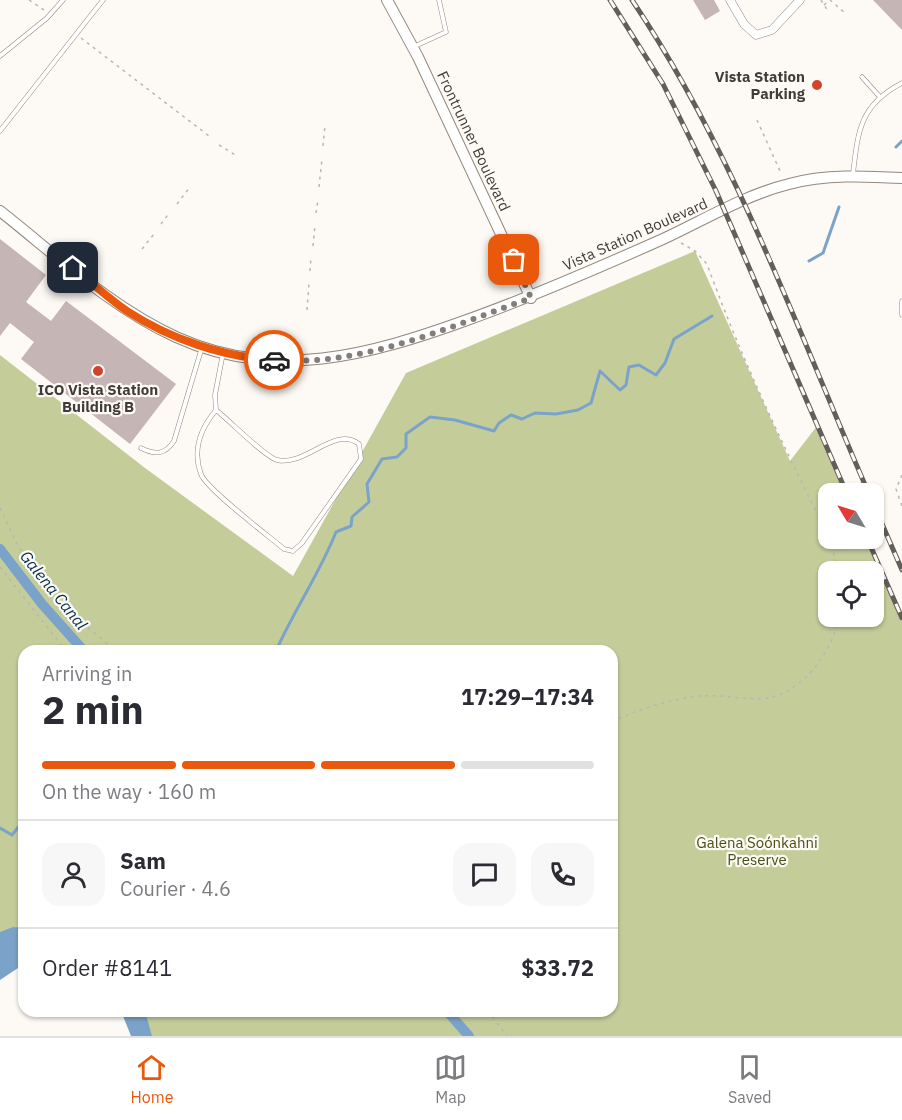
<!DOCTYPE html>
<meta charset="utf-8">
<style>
body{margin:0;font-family:"IBM Plex Sans",sans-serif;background:#f7f7f7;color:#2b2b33;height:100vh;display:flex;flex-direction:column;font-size:22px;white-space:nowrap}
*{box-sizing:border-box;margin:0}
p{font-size:20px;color:#7c7c81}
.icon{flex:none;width:33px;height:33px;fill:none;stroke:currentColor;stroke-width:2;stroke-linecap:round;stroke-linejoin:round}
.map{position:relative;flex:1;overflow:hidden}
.side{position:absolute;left:18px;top:645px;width:600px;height:372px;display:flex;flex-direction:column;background:#fff;border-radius:18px;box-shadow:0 2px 4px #0004}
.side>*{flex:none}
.needle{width:39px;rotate:308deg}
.tools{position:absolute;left:818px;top:483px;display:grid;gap:12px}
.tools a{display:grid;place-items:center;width:66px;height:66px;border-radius:12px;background:#fff;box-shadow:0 2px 4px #0004;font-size:30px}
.pin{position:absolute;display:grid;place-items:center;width:51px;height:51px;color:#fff;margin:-26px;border-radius:12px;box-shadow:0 3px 9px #0006}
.courier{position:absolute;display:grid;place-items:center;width:60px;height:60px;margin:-30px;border:4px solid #ea580c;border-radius:50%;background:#fff;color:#222;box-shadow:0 2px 8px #0007}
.head em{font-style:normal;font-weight:700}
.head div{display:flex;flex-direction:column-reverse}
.head{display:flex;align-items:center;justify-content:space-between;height:102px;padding:0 24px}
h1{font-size:39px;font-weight:700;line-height:45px}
.bar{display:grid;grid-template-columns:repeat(4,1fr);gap:9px 6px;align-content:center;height:72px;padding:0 24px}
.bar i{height:8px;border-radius:4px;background:#e1e1e2}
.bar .active{background:#ea580c}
.bar p{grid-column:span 4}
.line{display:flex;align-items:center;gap:15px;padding:0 24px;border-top:2px solid #e1e1e2}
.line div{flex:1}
.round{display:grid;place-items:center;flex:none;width:63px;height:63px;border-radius:18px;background:#f7f7f7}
.dock{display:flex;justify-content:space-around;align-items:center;height:84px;border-top:2px solid #e1e1e2;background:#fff;font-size:16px;color:#7c7c81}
.dock a{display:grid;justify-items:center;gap:3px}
.dock .active{color:#ea580c}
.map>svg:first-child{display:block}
</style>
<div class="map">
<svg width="902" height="1036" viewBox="0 0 902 1036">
<rect width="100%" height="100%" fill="#fdf9f4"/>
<path fill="#c4cd9a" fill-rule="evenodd" d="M695 251 790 461 817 426 846 493 828 494V538L866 539 902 622V1036H142L133 1011H612V651H24V941L0 955V355L145 468 293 576 406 373ZM828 572H873V616H828Z"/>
<g fill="#7ba3c9">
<polygon points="13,927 24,928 24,964 0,980 0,932"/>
<polygon points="121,1011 145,1011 152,1036 131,1036"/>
</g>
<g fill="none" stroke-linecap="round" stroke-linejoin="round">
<g stroke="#7ba3c9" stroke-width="3">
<polyline points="896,147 902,141"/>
<polyline points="809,261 823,253 839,207"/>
<path d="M276 651C294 610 320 573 336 532L351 526 352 517 369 502 367 484 382 459 397 457 406 448V434L430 417 455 420 494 431 499 423 511 415 522 419 535 413 556 414 578 410 591 403 600 371 620 390 626 385 629 367 639 365 656 375 665 363 674 339 712 316"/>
<polyline points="0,828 12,835 24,820"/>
</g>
<g stroke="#7ba3c9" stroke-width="10">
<polyline points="0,549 42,604 84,651"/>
<polyline points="447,1011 469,1036"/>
</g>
</g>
<g fill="#c5b5b4">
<polygon points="693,0 714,0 720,11 705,20"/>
<polygon points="873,0 902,0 902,30"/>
<polygon points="0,239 46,275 26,302 51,321 66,301 176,384 130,444 21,359 34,342 10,323 0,336"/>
</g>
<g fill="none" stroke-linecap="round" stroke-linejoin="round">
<g stroke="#92887e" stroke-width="5">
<g id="lane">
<polyline points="413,47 446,32 439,0"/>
<polyline points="0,56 47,18 63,0"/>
<polyline points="862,77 880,97"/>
<polyline points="0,131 103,0"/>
<path d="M853 174C858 130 860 105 902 83"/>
<polyline points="902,301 902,315"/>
<path d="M216 410C229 420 265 457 277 460 306 467 334 425 359 444L361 459 302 543 293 551 284 549C270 537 205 488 201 474 192 450 201 428 216 410L215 395 223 353"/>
<path d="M141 448C155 455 165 455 174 441L202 347"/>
</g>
</g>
<g stroke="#92887e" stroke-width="9">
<polyline id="street" points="730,0 744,24 756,35 772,30 800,0"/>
</g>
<g stroke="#92887e" stroke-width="12">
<g id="secondary">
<polyline points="387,0 418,57 531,298"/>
<path d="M0 211C56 255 110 307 176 337 275 382 370 355 467 320 534 296 598 268 663 239 704 220 745 195 789 184 825 174 866 176 902 178"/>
</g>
</g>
<g stroke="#bab6b1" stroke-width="1.5" stroke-dasharray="3 4.5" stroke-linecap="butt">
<polyline points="29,0 44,10"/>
<polyline points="821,0 828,11"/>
<polyline points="824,5 830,0 845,13"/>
<polyline points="81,38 209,136"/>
<polyline points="757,120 780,171"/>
<polyline points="219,145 237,156"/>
<polyline points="323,146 325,126"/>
<polyline points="319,187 322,159"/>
<polyline points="177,204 190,187"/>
<polyline points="316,213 318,200"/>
<polyline points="161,224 170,212"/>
<path d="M681 243 695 251 707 264C741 358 783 446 828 535"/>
<polyline points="313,246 315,225"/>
<polyline points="142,249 154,234"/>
<polyline points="310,271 311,257"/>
<polyline points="307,310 309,283"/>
<polyline points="902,475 896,489 902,506"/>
<polyline points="0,508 17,544 33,569 71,605 87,627 116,651"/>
<polyline points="830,538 838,572"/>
<polyline points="0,567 66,651"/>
<path d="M612 722C638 709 671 699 699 696 720 694 751 701 768 698 804 691 833 651 839 616"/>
<polyline points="488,1011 507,1036"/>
</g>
<use href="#lane" stroke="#fff" stroke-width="4"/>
<use href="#street" stroke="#fff" stroke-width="8"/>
<use href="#secondary" stroke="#fff" stroke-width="10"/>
<g stroke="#625e5a" stroke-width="5">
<g id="rail">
<polyline points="610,0 663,84 716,191 847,494"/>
<path d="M632 0C734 152 796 326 869 494"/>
<polyline points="873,503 902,570"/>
<polyline points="867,538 902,618"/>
</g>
</g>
<use href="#rail" stroke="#fdf9f4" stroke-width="3" stroke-dasharray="9" stroke-linecap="butt"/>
</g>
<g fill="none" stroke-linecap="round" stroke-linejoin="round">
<path stroke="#827e7a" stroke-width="6" stroke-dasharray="0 10.8" d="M274 360C363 367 448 327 531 298L514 260"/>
<path stroke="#ea580c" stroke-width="8" d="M73 268C91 282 108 298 127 311 170 339 223 357 274 360"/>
</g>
<g fill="#d0442e" stroke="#fdf9f4" stroke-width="2">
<circle cx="817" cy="85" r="6"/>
<circle cx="98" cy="371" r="6"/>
</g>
<g text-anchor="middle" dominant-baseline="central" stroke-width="4.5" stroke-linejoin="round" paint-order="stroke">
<g font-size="15" font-weight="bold" fill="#403c38" stroke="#fdf9f4" text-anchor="end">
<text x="805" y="76">Vista Station<tspan x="805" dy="17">Parking</tspan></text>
<text x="98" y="389" text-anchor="middle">ICO Vista Station<tspan x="98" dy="17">Building B</tspan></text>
</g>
<g font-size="15" fill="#403c38" stroke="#fdf9f4">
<text transform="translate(474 141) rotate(65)">Frontrunner Boulevard</text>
<text transform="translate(635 234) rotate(-24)">Vista Station Boulevard</text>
</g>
<g font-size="15" fill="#495016" stroke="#fdf9f4">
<text x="757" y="842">Galena Soónkahni<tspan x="757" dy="17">Preserve</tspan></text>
</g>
<g font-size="16" font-style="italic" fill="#002e52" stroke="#fdf9f4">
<text transform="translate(54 590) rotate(51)">Galena Canal</text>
</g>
</g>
</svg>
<div class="tools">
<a><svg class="needle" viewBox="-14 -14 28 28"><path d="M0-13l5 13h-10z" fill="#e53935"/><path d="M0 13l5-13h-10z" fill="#7c7c81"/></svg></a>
<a><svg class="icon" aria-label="locate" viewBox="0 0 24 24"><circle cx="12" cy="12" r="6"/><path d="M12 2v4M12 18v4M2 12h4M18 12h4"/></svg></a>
</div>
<div class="pin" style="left:514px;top:260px;background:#ea580c"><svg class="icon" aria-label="bag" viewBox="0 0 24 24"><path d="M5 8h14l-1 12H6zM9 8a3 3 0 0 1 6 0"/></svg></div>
<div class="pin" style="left:73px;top:268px;background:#1f2937"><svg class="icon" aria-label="home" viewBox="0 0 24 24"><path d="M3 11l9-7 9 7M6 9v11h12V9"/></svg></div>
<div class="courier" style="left:274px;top:360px"><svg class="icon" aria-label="car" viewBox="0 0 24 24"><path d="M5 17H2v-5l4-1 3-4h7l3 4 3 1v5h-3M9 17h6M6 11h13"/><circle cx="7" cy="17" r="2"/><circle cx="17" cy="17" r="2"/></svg></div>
<section class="side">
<div class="head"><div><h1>2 min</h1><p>Arriving in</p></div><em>17:29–17:34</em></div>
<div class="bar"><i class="active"></i><i class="active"></i><i class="active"></i><i></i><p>On the way · 160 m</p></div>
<div class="line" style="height:108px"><a class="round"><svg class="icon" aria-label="person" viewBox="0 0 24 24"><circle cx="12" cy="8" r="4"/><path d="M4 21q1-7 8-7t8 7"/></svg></a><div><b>Sam</b><p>Courier · 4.6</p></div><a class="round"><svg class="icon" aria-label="chat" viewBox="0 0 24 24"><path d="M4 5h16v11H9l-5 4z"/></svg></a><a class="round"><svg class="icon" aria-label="phone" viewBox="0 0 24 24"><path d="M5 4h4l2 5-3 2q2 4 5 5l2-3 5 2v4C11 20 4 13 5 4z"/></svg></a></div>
<div class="line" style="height:78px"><div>Order #8141</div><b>$33.72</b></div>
</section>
</div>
<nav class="dock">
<a class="active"><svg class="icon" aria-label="home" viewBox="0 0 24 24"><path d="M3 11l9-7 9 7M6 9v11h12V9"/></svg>Home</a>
<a><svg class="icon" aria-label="map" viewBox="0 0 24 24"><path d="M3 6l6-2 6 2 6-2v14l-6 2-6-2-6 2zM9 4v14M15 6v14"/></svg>Map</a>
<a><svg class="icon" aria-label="saved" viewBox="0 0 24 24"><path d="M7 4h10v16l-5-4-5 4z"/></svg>Saved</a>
</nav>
